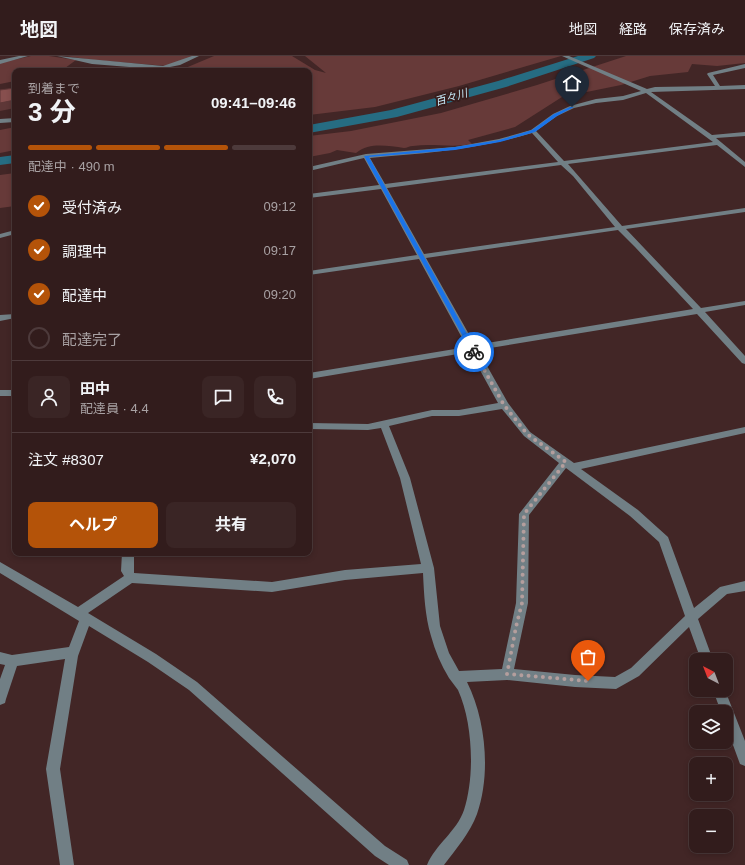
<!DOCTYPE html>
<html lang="ja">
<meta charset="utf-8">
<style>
body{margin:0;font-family:Helvetica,"Noto Sans JP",sans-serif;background:#3a2525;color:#f1f3f6;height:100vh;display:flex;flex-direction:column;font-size:15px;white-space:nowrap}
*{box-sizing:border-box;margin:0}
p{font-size:13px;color:#a8a1a3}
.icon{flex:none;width:22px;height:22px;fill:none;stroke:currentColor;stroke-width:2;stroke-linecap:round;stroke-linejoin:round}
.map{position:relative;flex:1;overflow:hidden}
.details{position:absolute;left:12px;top:12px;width:300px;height:488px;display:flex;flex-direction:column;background:#321c1c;border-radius:8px;box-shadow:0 2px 6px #0003,0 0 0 1px #4d3a3b}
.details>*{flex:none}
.needle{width:26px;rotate:318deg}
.fabs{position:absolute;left:689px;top:597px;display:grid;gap:8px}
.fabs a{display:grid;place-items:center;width:44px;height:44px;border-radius:8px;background:#321c1c;box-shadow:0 2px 6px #0003,0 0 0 1px #4d3a3b;font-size:20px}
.pin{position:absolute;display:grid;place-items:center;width:34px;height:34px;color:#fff;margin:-41px -17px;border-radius:50% 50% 50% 0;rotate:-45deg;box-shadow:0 0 4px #0007}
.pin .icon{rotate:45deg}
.courier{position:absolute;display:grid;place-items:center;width:40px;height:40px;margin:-20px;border:3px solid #1a73e8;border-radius:50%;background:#fff;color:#222;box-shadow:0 1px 5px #0007}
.overview em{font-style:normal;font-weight:700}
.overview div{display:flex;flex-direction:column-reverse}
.overview{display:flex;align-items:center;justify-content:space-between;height:68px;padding:0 16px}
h1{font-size:26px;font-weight:700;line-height:30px}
.bar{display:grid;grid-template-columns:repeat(4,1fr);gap:6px 4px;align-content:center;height:48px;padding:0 16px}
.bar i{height:5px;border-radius:3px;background:#4d3a3b}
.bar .selected{background:#b45309}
.bar p{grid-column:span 4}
.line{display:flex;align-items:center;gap:10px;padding:0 16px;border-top:1px solid #4d3a3b}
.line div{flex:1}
.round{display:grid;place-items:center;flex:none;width:42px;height:42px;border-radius:8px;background:#3a2525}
ol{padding:0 16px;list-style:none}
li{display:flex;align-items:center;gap:12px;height:44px}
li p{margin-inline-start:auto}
li .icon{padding:4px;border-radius:50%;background:#b45309;color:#fff;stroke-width:4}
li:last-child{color:#a8a1a3}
li i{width:22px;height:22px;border:2px solid #4d3a3b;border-radius:50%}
.cta{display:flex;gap:8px;margin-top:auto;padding:8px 16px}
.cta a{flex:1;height:46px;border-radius:8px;background:#b45309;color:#fff;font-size:16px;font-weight:700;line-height:46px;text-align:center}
.cta a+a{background:#3a2525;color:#f1f3f6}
header{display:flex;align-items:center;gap:24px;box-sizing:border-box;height:56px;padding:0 20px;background:#321c1c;border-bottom:1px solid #4d3a3b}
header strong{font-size:19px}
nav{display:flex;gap:22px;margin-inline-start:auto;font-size:14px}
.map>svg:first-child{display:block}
</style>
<header>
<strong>地図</strong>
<nav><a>地図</a><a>経路</a><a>保存済み</a></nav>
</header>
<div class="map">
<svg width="745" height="809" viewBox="0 0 745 809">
<rect width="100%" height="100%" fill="#422626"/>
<g fill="#673a39">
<polygon points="31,0 49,0 76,4 61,15 15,15 15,25 0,28 0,7"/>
<polygon points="65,0 196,0 167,10 94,4"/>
<polygon points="214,0 292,0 315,14 326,17 305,0 561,0 459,30 375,51 309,59 309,15 185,15 183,13"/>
<path d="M626 0H745V7L717 10 692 8 688 16 650 20 621 29 562 41 515 71 468 84 472 88C452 92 432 87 413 90 409 90 407 92 404 92 387 90 370 86 356 97L337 94 330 97 309 101V80L351 75 441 57 537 29Z"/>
<polygon points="15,71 15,94 0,97 0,74"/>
<polygon points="15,117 15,150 0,152 0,119"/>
</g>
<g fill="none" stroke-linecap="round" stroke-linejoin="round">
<g fill="#266c82" fill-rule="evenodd">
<polygon points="578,0 596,0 594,2 506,31 397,61 309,77 309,69 391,54 498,25"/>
<polygon points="15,99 15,107 0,109 0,101"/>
</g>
<g fill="#717f85" fill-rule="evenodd">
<polygon points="19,0 28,0 0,8 0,4"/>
<polygon points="57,0 163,10 192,0 199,0 180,9 170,11 177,12 179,15 92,8"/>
<path d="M562 0H569L647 33 655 31 715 30 707 18 708 17 745 8V12L713 19 720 30 745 29V33L651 36 712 79 745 76V80L716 82 745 106V111L717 89 568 108 622 170 745 152V156L626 173 701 252 745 245V249L705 256 745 300V308L742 307 697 258 478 294 508 347 530 376 574 407 745 371V377L581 413 638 454 668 481 694 552 720 531 745 525V535L727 538 698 563 713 604H701L689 571 639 620 616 633 575 631 507 624 467 626C486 664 491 718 477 758 470 777 456 793 444 809H427C435 789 457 775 464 754 475 720 473 667 458 634 455 630 452 626 449 622 441 609 435 595 431 580 425 560 424 538 423 517L345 524 272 536 132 527 88 557 156 598 197 626 385 790 407 804 409 809H389L375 800 189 634 148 606 89 570 78 600 60 713 74 809H60L46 713 65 603 17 610 6 643 5 647 0 649V623L5 609 0 608V596L12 599 69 591 79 565 0 517V506L78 551 124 520 121 515 122 497H134V517L272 526 345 514 421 508 400 422 381 372 368 374 309 373V367L368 368 432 354H459L498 347 470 296 309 323V317L467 291 419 203 309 219V215L417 199 381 133 309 142V138L379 129 364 102 309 115V111L366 98 455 91 499 83 531 74 553 58 570 50 596 43 623 40 641 35ZM646 37 713 86 564 105 536 75 557 60 574 52 596 47 623 44ZM532 77 558 106 385 128 370 102C427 97 476 94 532 77ZM561 109 573 120 615 171 424 198 387 132ZM618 174 635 191 693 253 475 289 426 202ZM502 353 524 380 559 407 519 458 516 547 502 613 459 615 449 597 440 570 434 512 410 422 389 370 432 360H459ZM566 412 630 460 659 486 685 560 631 612 615 621 575 619 514 613 528 547 529 459Z"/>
<polygon points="15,62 15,66 0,67 0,63"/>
<polygon points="15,174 15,178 0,182 0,178"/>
<polygon points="15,258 15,262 0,265 0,259"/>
<rect x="0" y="334" width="15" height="6"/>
<polygon points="713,634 725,634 745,685 745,710 740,708 726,670 726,656 721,656"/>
</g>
</g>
<polygon fill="#5e3737" points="15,44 15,52 0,55 0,47"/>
<polygon fill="#874f4e" stroke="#5e3737" points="15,32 15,44 0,47 0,34"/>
<polygon fill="#1a73e8" points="570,51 574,51 557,60 535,76 500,86 455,94 369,101 477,296 472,297 364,100 455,91 499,84 532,74 554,58"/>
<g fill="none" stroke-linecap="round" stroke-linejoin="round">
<polyline stroke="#b49e9d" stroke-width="4" stroke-dasharray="0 7.2" points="474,296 504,349 527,378 566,406 524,458 522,547 516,571 507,618 588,625"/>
</g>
<g text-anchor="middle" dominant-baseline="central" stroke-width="4" stroke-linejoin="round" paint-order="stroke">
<g font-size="11" font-style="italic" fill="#c6eaf8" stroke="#371d1c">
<text transform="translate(451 41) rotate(-16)">百々川</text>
</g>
</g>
</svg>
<div class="fabs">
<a><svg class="needle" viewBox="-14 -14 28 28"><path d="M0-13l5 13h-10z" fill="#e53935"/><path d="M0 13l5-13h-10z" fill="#a8a1a3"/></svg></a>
<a><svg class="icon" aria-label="layers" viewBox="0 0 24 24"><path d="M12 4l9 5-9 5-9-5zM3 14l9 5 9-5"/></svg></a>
<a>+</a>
<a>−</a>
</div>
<div class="pin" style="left:588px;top:625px;background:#ea580c"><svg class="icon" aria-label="bag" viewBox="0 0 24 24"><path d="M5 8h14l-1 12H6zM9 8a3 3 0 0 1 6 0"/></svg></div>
<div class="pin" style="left:572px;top:51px;background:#1f2937"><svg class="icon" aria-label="home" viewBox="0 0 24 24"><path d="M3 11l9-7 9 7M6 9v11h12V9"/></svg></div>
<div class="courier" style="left:474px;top:296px"><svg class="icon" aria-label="bike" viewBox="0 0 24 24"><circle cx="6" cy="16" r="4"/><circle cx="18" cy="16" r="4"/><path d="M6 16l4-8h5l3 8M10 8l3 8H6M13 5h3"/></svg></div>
<section class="details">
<div class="overview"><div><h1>3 分</h1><p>到着まで</p></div><em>09:41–09:46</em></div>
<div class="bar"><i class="selected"></i><i class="selected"></i><i class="selected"></i><i></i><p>配達中 · 490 m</p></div>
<ol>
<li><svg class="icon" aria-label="check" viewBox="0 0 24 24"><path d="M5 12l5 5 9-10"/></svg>受付済み<p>09:12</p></li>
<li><svg class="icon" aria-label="check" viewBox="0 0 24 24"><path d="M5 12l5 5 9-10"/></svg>調理中<p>09:17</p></li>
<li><svg class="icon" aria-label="check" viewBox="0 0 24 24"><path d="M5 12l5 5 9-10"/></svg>配達中<p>09:20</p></li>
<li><i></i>配達完了</li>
</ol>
<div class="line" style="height:72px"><a class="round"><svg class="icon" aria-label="person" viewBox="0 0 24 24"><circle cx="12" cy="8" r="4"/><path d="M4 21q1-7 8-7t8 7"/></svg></a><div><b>田中</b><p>配達員 · 4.4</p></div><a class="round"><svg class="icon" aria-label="chat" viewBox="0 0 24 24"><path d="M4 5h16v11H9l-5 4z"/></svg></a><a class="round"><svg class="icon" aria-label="phone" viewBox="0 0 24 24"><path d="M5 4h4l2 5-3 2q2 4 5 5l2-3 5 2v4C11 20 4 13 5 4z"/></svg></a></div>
<div class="line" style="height:52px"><div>注文 #8307</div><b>¥2,070</b></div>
<div class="cta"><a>ヘルプ</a><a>共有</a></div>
</section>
</div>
